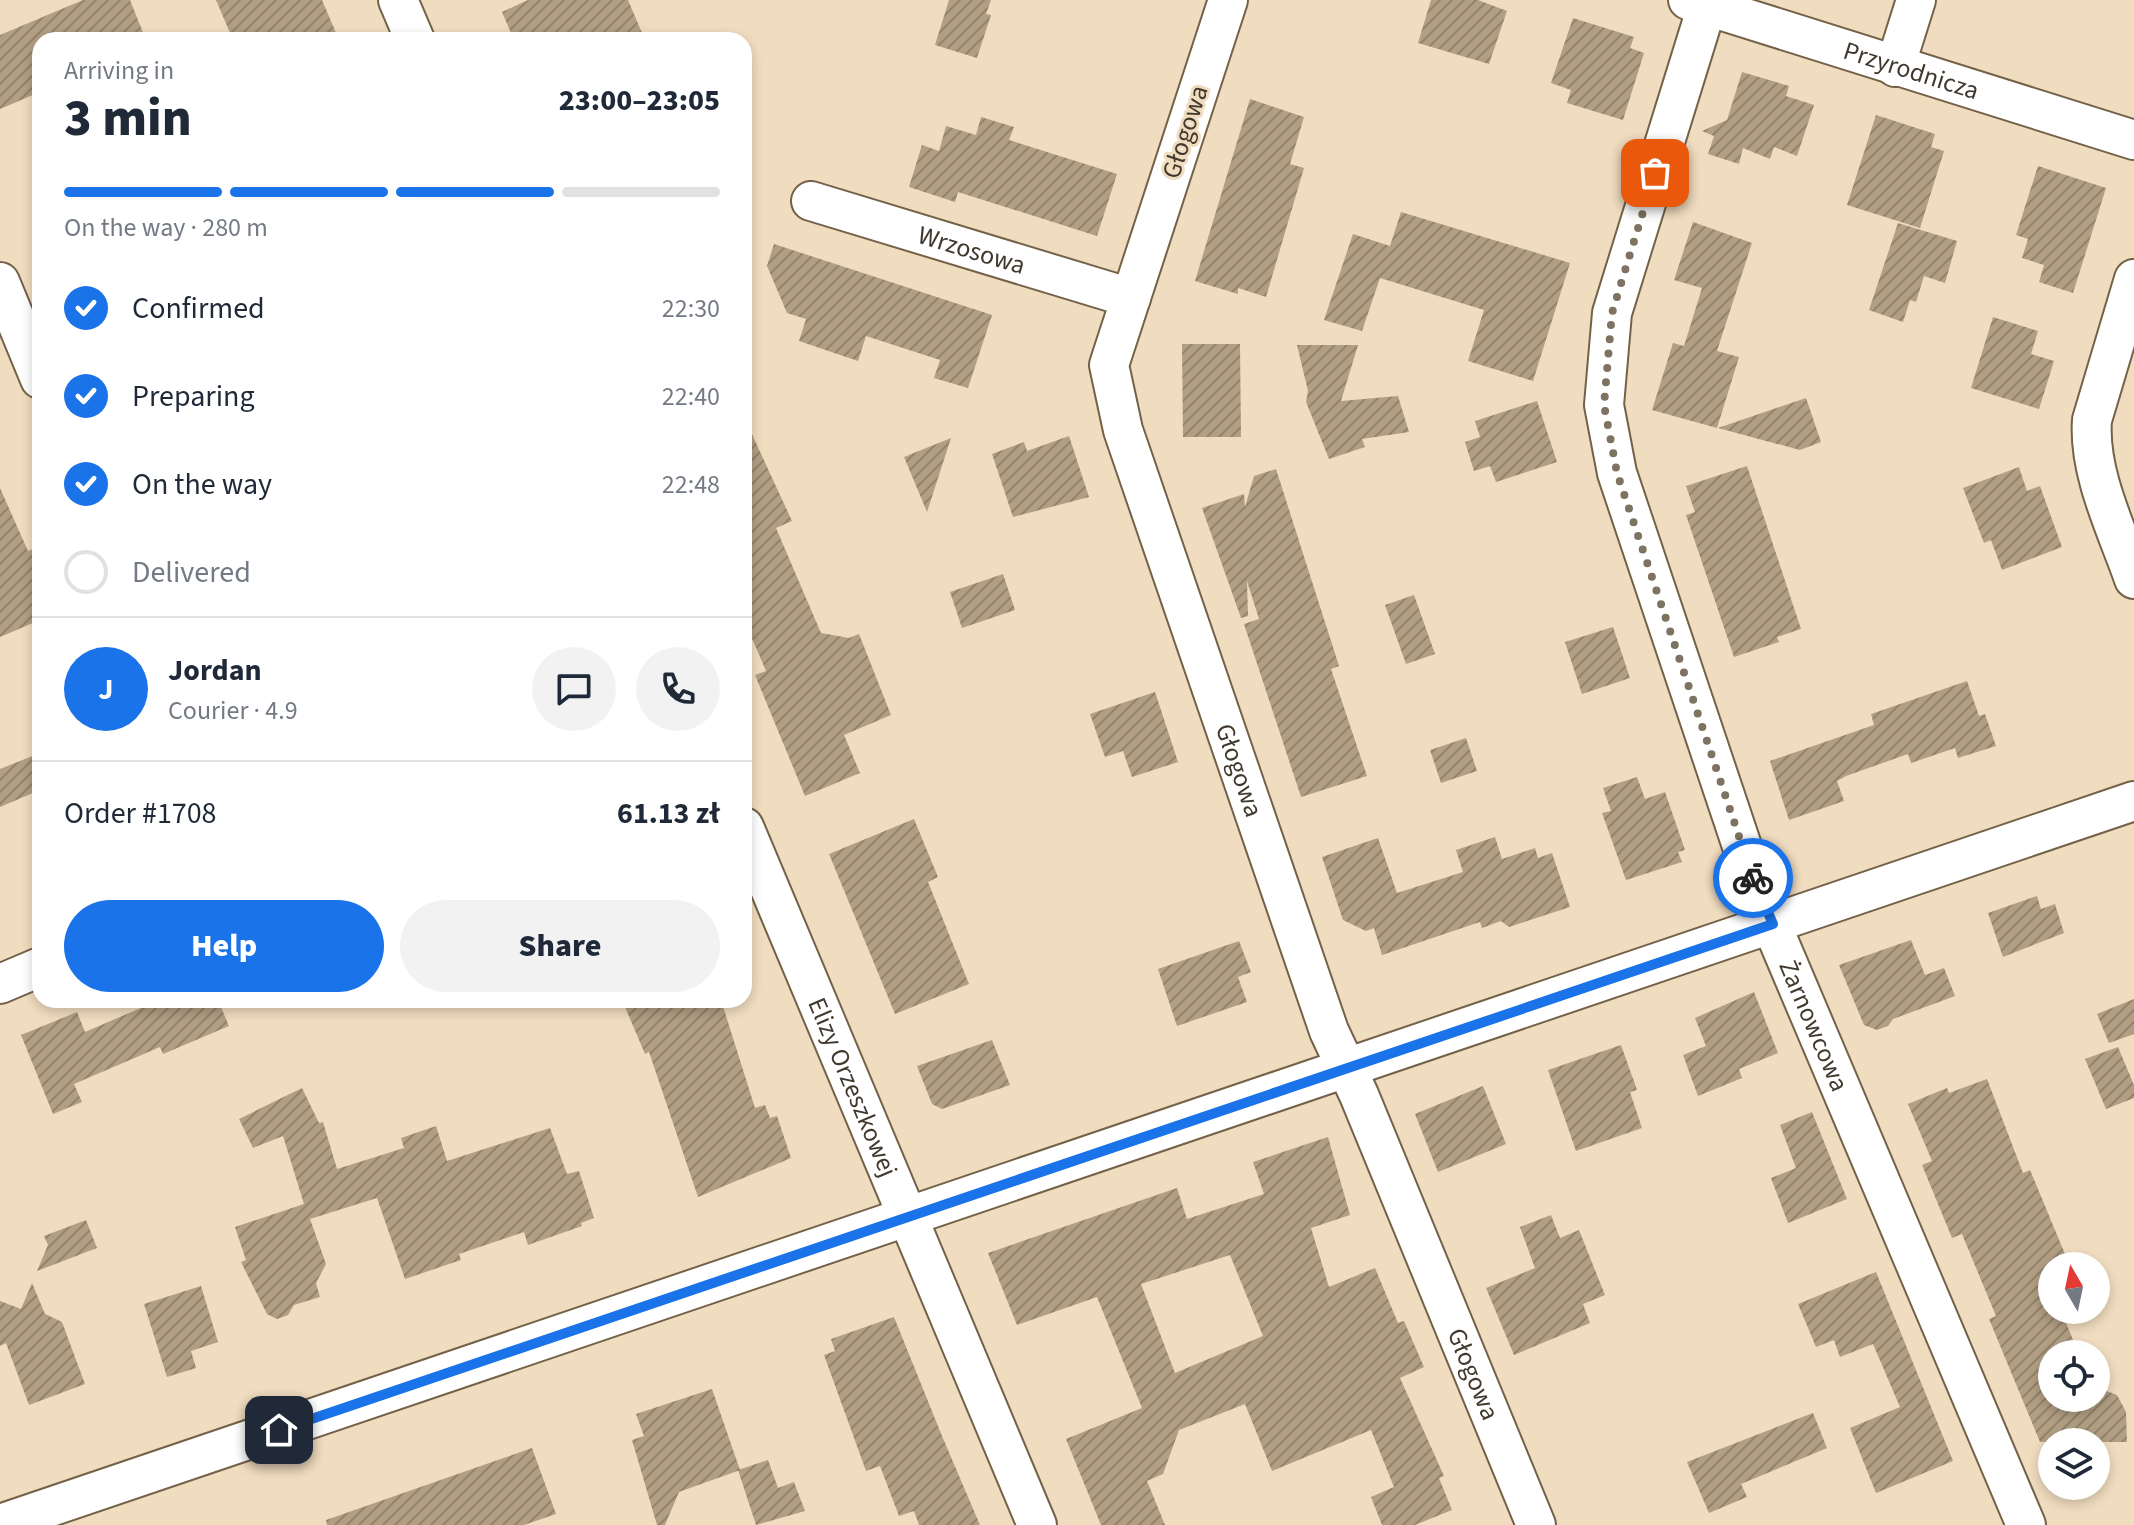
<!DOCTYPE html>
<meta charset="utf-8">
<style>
body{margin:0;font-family:"Source Sans 3",sans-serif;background:#f2f2f3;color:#1f2937;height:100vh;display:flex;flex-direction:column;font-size:30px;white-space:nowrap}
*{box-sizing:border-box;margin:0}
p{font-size:26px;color:#747a83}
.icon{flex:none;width:44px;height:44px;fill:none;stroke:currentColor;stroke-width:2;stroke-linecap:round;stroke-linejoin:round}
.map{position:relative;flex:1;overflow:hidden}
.sheet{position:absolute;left:32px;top:32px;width:720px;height:976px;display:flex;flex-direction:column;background:#fff;border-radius:24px;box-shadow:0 4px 12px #0003}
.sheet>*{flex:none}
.needle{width:52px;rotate:351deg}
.buttons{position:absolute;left:2038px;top:1252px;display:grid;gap:16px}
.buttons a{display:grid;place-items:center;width:72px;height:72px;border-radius:50%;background:#fff;box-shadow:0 4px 12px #0003;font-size:40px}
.pin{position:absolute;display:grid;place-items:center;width:68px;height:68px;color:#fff;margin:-34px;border-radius:16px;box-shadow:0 4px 12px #0006}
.courier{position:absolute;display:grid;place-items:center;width:80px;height:80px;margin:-40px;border:6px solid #1a73e8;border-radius:50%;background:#fff;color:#222;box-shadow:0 2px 10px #0007}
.headline em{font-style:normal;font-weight:800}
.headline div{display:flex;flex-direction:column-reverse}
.headline{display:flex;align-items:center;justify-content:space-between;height:136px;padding:0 32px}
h1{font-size:52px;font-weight:800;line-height:60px}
.bar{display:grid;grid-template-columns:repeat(4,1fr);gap:12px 8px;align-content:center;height:96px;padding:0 32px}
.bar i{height:10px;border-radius:6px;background:#e0e1e3}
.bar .on{background:#1a73e8}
.bar p{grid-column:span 4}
.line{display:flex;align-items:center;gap:20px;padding:0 32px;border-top:2px solid #e0e1e3}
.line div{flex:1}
.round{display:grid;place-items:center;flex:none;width:84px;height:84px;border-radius:42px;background:#f2f2f3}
ol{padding:0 32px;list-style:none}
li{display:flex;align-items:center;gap:24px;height:88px}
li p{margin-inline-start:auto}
li .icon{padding:8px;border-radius:50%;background:#1a73e8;color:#fff;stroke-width:4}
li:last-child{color:#747a83}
li i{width:44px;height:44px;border:4px solid #e0e1e3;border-radius:50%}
.primary-button{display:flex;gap:16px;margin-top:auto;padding:16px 32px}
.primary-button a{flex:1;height:92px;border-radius:48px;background:#1a73e8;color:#fff;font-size:32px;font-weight:800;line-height:92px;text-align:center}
.primary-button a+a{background:#f2f2f3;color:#1f2937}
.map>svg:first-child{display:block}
</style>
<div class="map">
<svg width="2134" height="1525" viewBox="0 0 2134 1525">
<defs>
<pattern id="building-hatch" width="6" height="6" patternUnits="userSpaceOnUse" patternTransform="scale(2)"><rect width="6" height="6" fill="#b29f83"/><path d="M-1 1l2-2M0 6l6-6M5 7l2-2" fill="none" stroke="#92836c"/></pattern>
</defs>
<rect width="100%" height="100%" fill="#f0dcbf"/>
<g fill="url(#building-hatch)" fill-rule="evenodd">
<polygon points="83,0 130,0 146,40 40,40 40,92 0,109 0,35"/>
<polygon points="216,0 322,0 339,40 233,40"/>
<polygon points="528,0 628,0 645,40 514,40 502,12"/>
<polygon points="949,0 991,0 986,14 991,15 977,58 935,45"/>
<polygon points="1431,0 1478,0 1507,11 1489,64 1418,43"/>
<polygon points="1573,18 1634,37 1630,48 1644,53 1623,120 1567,103 1571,90 1551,83"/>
<polygon points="1742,72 1789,86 1786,96 1814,105 1797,156 1774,147 1770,159 1743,148 1739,164 1708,154 1714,136 1702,131 1727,120"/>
<polygon points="1250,99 1304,117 1290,164 1304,168 1266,297 1238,288 1238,294 1195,281"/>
<polygon points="1876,115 1935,134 1931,147 1944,151 1920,228 1847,205"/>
<polygon points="981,117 1014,127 1009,140 1117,174 1097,236 958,192 955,202 909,187 922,145 939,151 946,126 976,135"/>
<polygon points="2038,166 2106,188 2073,293 2039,282 2044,265 2022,258 2028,239 2016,235"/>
<polygon points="1401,212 1570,263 1533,381 1468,361 1484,310 1380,278 1362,331 1324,320 1353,234 1390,246"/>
<polygon points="1693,222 1752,243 1717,351 1739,357 1717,428 1652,410 1673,343 1684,346 1702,288 1674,280"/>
<polygon points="1898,223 1957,241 1945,283 1924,276 1916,302 1910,300 1903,322 1869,310"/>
<polygon points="774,244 992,315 968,388 934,378 940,360 866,336 858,361 799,341 806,319 787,313 767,266"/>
<polygon points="1993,317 2038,331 2031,354 2054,361 2039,409 1971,388"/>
<polygon points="1182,344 1240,344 1241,437 1183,437"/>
<polygon points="1297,345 1358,345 1341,401 1398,396 1409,432 1362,439 1365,447 1329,459 1306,402 1308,391"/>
<polygon points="1806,398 1821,442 1800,450 1718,428"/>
<polygon points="1537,401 1557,462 1496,482 1490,466 1474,471 1465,442 1480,437 1475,421"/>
<polygon points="744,417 792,521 776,528 821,633 849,638 859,634 891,715 844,735 860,773 805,796 755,675 766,671 744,620"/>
<polygon points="1069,436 1089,497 1013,517 992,454 1024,442 1027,451"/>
<polygon points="951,438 927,512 904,457"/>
<polygon points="1747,466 1801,629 1777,637 1779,642 1734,657 1686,515 1695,512 1686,486"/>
<polygon points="2019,467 2027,491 2040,486 2062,547 2002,570 1991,540 1984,543 1963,488"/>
<polygon points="1276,469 1339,666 1331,669 1367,776 1301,797 1244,624 1259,619 1247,581 1248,616 1241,618 1202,508 1244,494 1245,507 1254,476"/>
<polygon points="0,488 28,551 40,546 40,620 0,637"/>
<polygon points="1003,574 1015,610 962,628 950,592"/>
<polygon points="1414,595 1435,654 1406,664 1385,605"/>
<polygon points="1613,627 1630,678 1582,694 1565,642"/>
<polygon points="1967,681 1979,716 1985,714 1996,746 1958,758 1955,748 1911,763 1908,754 1846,776 1837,781 1844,801 1789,820 1770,761 1874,725 1871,714"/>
<polygon points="1155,692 1178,762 1132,777 1123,751 1105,757 1090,714"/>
<polygon points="1466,738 1477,771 1441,783 1430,750"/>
<polygon points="40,753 40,790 0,807 0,769"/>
<polygon points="1637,777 1645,799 1665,792 1685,850 1678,852 1682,862 1626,880 1602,813 1611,811 1603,788"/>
<polygon points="914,819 938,877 928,882 969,984 895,1014 829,854"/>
<polygon points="1495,837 1502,859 1535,848 1538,858 1552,853 1570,907 1509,927 1501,921 1482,928 1480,922 1382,955 1374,928 1366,931 1343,920 1322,857 1378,838 1397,893 1463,872 1456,850"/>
<polygon points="2037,896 2041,909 2055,904 2064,933 2003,957 1988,913"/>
<polygon points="1911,940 1925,975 1944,968 1955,996 1893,1019 1888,1026 1877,1030 1864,1025 1839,965"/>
<polygon points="1239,941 1251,972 1238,977 1247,1002 1177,1026 1158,969"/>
<polygon points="1754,992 1778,1053 1739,1069 1742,1078 1698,1096 1683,1055 1706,1046 1695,1018"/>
<polygon points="2134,999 2134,1034 2109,1043 2097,1014"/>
<polygon points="140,1000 218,1000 229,1026 163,1054 160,1047 74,1084 82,1102 53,1114 21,1035 77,1012 85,1032 143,1007"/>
<polygon points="622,1000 721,1000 755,1108 765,1105 770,1118 777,1116 791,1158 698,1197 649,1052 645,1054"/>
<polygon points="992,1040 1010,1085 942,1109 932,1104 917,1066"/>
<polygon points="1621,1045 1637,1090 1630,1092 1642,1128 1576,1151 1548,1070"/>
<polygon points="2118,1047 2134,1085 2134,1098 2106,1109 2085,1059"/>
<polygon points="1987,1079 2023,1173 2030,1170 2070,1266 2052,1266 2052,1310 2079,1310 2063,1316 2079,1354 2052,1354 2052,1398 2096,1398 2096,1387 2117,1395 2126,1412 2127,1442 2040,1442 1989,1319 1996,1316 1962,1234 1952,1238 1922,1165 1932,1161 1908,1104 1947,1088 1949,1093"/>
<polygon points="1483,1086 1506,1144 1438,1172 1415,1114"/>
<polygon points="302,1088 319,1123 323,1122 337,1169 404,1148 401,1138 436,1126 447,1161 550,1128 567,1174 579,1171 594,1218 581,1223 582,1226 528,1245 524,1232 459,1254 461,1260 405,1279 377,1198 310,1219 326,1264 316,1283 320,1297 294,1305 288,1315 277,1319 267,1314 241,1262 246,1260 235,1227 304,1204 283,1136 253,1148 239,1119"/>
<polygon points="1812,1112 1847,1199 1788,1223 1771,1178 1796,1168 1780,1125"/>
<path d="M1328 1137 1350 1215 1311 1228 1329 1287 1375 1268 1398 1323 1404 1321 1424 1367 1400 1378 1444 1476 1439 1478 1452 1510 1415 1525H1382L1371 1497 1394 1487 1371 1430 1272 1471 1245 1404 1179 1430 1163 1474 1147 1481 1165 1525H1101L1066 1439 1142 1408 1097 1297 1017 1325 988 1253 1177 1188 1187 1219 1264 1194 1253 1162ZM1230 1255 1263 1336 1175 1373 1141 1284Z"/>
<polygon points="1551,1215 1560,1238 1579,1230 1605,1295 1583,1304 1590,1323 1514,1355 1486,1288 1535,1268 1520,1227"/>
<polygon points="86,1220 97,1248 37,1271 48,1245 44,1236"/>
<polygon points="1876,1272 1953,1461 1876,1493 1850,1428 1900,1407 1873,1344 1840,1357 1834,1340 1816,1347 1798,1304"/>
<polygon points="32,1283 45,1314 62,1322 85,1384 29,1405 6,1343 0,1346 0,1301 21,1309"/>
<polygon points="201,1286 218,1342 191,1351 196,1368 167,1377 144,1304"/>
<polygon points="894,1317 942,1436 980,1525 919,1525 914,1511 899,1516 880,1466 866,1471 824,1355 835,1351 831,1339"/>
<polygon points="712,1389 740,1470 679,1492 665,1525 657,1525 632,1440 644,1436 636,1414"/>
<polygon points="1813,1413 1827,1448 1741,1484 1747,1497 1709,1513 1687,1462"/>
<polygon points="532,1448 556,1514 524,1525 327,1525 326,1520"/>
<polygon points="768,1460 778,1488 794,1482 805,1511 756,1525 738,1470"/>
</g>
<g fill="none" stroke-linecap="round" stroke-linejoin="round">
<g stroke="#746248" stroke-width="42">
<g id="street">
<polyline points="398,0 415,40"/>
<path id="s1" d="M1228 0 1109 365 1123 430 1329 1031 1359 1095 1536 1525"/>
<path id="s2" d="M1688 0 2134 140"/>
<path id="s3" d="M1707 6 1612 313 1604 405 1617 473 1756 888 2026 1525"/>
<polyline points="1895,67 1916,0"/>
<path id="s4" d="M811 201 1131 298"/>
<path d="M2134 279 2092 420C2088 473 2117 530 2134 579"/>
<polyline points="0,282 40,379"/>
<path id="s5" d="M744 827 1037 1525"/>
<polyline points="0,984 40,967"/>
<polyline points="0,1524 2134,801"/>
</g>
</g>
<use href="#street" stroke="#fff" stroke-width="38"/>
</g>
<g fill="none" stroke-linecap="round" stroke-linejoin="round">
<polyline stroke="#7e7260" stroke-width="8" stroke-dasharray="0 14.4" points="1655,173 1612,313 1604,405 1617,473 1753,878"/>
<polyline stroke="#1a73e8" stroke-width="10" points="279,1430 1773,924 1753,878"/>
</g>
<g text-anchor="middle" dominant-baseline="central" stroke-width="6" stroke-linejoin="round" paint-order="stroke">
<g font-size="26" fill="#41392d" stroke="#f0dcbf">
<text stroke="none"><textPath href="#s2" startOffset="234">Przyrodnicza</textPath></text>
<text transform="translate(1185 132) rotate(-72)">Głogowa</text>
<text stroke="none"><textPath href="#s4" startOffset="168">Wrzosowa</textPath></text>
<text stroke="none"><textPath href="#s1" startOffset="810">Głogowa</textPath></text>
<text stroke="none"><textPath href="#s3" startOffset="1070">Żarnowcowa</textPath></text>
<text stroke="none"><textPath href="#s5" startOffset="282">Elizy Orzeszkowej</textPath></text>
<text stroke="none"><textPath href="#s1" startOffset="1458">Głogowa</textPath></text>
</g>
</g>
</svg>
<div class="buttons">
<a><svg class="needle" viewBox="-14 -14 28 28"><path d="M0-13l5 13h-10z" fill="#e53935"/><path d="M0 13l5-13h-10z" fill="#747a83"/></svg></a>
<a><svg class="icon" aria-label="locate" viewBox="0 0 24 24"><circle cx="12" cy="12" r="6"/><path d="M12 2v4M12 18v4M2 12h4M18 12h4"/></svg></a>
<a><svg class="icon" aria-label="layers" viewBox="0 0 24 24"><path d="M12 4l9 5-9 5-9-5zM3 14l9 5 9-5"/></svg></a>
</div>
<div class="pin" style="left:1655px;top:173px;background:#ea580c"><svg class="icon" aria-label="bag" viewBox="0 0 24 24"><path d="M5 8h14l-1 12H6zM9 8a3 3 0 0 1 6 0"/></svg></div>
<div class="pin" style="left:279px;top:1430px;background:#1f2937"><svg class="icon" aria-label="home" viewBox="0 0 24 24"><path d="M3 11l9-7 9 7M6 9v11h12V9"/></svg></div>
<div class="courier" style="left:1753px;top:878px"><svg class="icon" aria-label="bike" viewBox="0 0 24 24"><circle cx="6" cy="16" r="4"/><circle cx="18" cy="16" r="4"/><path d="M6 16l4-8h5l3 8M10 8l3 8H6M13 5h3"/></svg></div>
<section class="sheet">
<div class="headline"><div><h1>3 min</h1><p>Arriving in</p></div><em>23:00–23:05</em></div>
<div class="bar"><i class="on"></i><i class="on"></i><i class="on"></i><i></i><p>On the way · 280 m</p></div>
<ol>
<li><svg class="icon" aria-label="check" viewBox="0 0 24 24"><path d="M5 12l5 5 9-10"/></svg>Confirmed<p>22:30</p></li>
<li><svg class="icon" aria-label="check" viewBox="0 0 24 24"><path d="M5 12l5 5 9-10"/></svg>Preparing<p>22:40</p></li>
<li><svg class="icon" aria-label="check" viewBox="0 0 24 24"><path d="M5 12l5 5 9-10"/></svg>On the way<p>22:48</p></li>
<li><i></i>Delivered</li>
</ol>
<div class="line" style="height:144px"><b class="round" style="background:#1a73e8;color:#fff">J</b><div><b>Jordan</b><p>Courier · 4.9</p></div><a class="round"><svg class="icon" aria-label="chat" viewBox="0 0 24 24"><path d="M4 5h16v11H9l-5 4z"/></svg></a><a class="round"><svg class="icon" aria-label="phone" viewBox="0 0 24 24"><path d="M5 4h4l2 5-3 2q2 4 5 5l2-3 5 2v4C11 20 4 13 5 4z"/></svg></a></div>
<div class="line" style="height:104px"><div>Order #1708</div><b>61.13 zł</b></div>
<div class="primary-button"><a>Help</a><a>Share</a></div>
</section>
</div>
